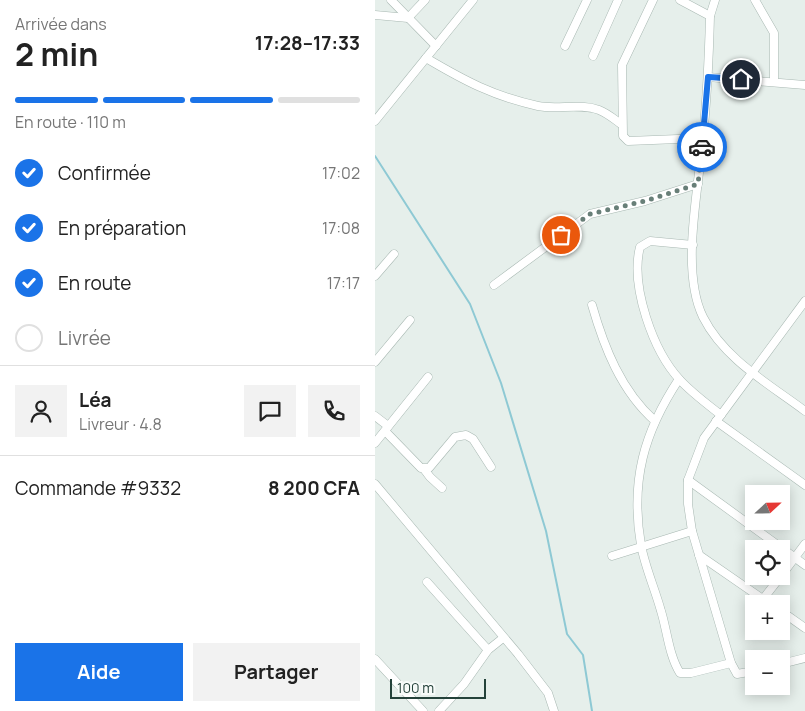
<!DOCTYPE html>
<html lang="fr">
<meta charset="utf-8">
<style>
body{margin:0;font-family:Manrope,sans-serif;background:#f2f2f2;color:#222;height:100vh;display:flex;flex-direction:column;font-size:19px;white-space:nowrap}
*{box-sizing:border-box;margin:0}
p{font-size:16px;color:#767676}
.icon{flex:none;width:28px;height:28px;fill:none;stroke:currentColor;stroke-width:2;stroke-linecap:round;stroke-linejoin:round}
.map{position:relative;flex:1;overflow:hidden}
.drawer{display:flex;flex-direction:column;background:#fff;width:375px}
.drawer>*{flex:none}
.needle{width:32px;rotate:68deg}
.controls{position:absolute;left:370px;top:485px;display:grid;gap:10px}
.controls a{display:grid;place-items:center;width:45px;height:45px;border-radius:0px;background:#fff;box-shadow:0 2px 12px #0003;font-size:25px}
.scale{position:absolute;left:15px;bottom:12px;width:96px;box-sizing:border-box;padding-left:5px;border:2px solid #24423a;border-top:0;font-size:14px;line-height:18px;white-space:nowrap;color:#24423a;-webkit-text-stroke:4px #f7fbf9;paint-order:stroke}
.pin{position:absolute;display:grid;place-items:center;width:42px;height:42px;color:#fff;margin:-21px;border:2px solid #fff;border-radius:50%;box-shadow:0 1px 5px #0007}
.courier{position:absolute;display:grid;place-items:center;width:50px;height:50px;margin:-25px;border:4px solid #1a73e8;border-radius:50%;background:#fff;color:#222;box-shadow:0 1px 6px #0007}
.headline em{font-style:normal;font-weight:700}
.headline div{display:flex;flex-direction:column-reverse}
.headline{display:flex;align-items:center;justify-content:space-between;height:85px;padding:0 15px}
h1{font-size:32px;font-weight:700;line-height:38px}
.bar{display:grid;grid-template-columns:repeat(4,1fr);gap:8px 5px;align-content:center;height:60px;padding:0 15px}
.bar i{height:6px;border-radius:4px;background:#e0e0e0}
.bar .selected{background:#1a73e8}
.bar p{grid-column:span 4}
.line{display:flex;align-items:center;gap:12px;padding:0 15px;border-top:1px solid #e0e0e0}
.line div{flex:1}
.round{display:grid;place-items:center;flex:none;width:52px;height:52px;border-radius:0px;background:#f2f2f2}
ol{padding:0 15px;list-style:none}
li{display:flex;align-items:center;gap:15px;height:55px}
li p{margin-inline-start:auto}
li .icon{padding:5px;border-radius:50%;background:#1a73e8;color:#fff;stroke-width:4}
li:last-child{color:#767676}
li i{width:28px;height:28px;border:2px solid #e0e0e0;border-radius:50%}
.cta{display:flex;gap:10px;margin-top:auto;padding:10px 15px}
.cta a{flex:1;height:58px;border-radius:0px;background:#1a73e8;color:#fff;font-size:20px;font-weight:700;line-height:58px;text-align:center}
.cta a+a{background:#f2f2f2;color:#222}
main{display:flex;flex:1;min-height:0}
.map>svg:first-child{display:block}
</style>
<main>
<section class="drawer">
<div class="headline"><div><h1>2 min</h1><p>Arrivée dans</p></div><em>17:28–17:33</em></div>
<div class="bar"><i class="selected"></i><i class="selected"></i><i class="selected"></i><i></i><p>En route · 110 m</p></div>
<ol>
<li><svg class="icon" aria-label="check" viewBox="0 0 24 24"><path d="M5 12l5 5 9-10"/></svg>Confirmée<p>17:02</p></li>
<li><svg class="icon" aria-label="check" viewBox="0 0 24 24"><path d="M5 12l5 5 9-10"/></svg>En préparation<p>17:08</p></li>
<li><svg class="icon" aria-label="check" viewBox="0 0 24 24"><path d="M5 12l5 5 9-10"/></svg>En route<p>17:17</p></li>
<li><i></i>Livrée</li>
</ol>
<div class="line" style="height:90px"><a class="round"><svg class="icon" aria-label="person" viewBox="0 0 24 24"><circle cx="12" cy="8" r="4"/><path d="M4 21q1-7 8-7t8 7"/></svg></a><div><b>Léa</b><p>Livreur · 4.8</p></div><a class="round"><svg class="icon" aria-label="chat" viewBox="0 0 24 24"><path d="M4 5h16v11H9l-5 4z"/></svg></a><a class="round"><svg class="icon" aria-label="phone" viewBox="0 0 24 24"><path d="M5 4h4l2 5-3 2q2 4 5 5l2-3 5 2v4C11 20 4 13 5 4z"/></svg></a></div>
<div class="line" style="height:65px"><div>Commande #9332</div><b>8 200 CFA</b></div>
<div class="cta"><a>Aide</a><a>Partager</a></div>
</section>
<div class="map">
<svg width="430" height="711" viewBox="0 0 430 711">
<rect width="100%" height="100%" fill="#e6efeb"/>
<g fill="none" stroke-linecap="round" stroke-linejoin="round">
<polyline stroke="#8ec9d4" stroke-width="2" points="0,156 95,304 126,383 171,531 192,634 208,655 217,711"/>
<g stroke="#a8b8b2" stroke-width="9">
<g id="minor">
<polyline points="16,0 61,46"/>
<polyline points="278,0 247,65 248,136 253,141 328,138"/>
<polyline points="305,0 335,16"/>
<path d="M340 0 335 16C334 56 332 97 328 137 324 188 305 270 328 317 349 359 394 384 430 411"/>
<polyline points="380,0 399,33 399,82"/>
<polyline points="0,15 33,18 50,0"/>
<polyline points="190,46 212,0"/>
<polyline points="218,56 243,0"/>
<path d="M51 58C90 81 118 96 163 106 182 110 205 103 224 110 232 113 239 119 246 124"/>
<polyline points="333,77 430,85"/>
<polyline points="0,121 98,0"/>
<path d="M318 245 275 241 265 247C255 286 278 351 305 380 317 393 332 404 346 415"/>
<polyline points="0,276 19,254"/>
<polyline points="119,285 215,214 270,201 323,184"/>
<path d="M217 305C229 347 246 391 280 421"/>
<polyline points="0,362 35,320"/>
<path d="M304 379C269 432 255 481 266 545 270 567 280 589 286 611 292 630 294 656 305 673H316L356 663"/>
<polyline points="0,416 13,426"/>
<polyline points="341,421 430,485"/>
<polyline points="10,431 46,468 54,468 80,437 91,435 98,439 116,467"/>
<polyline points="0,443 53,377"/>
<polyline points="49,469 55,477 67,488"/>
<polyline points="313,480 430,565"/>
<polyline points="0,484 143,654 173,693 179,711"/>
<polyline points="324,555 395,604"/>
<polyline points="237,556 317,531"/>
<polyline points="406,576 430,544"/>
<polyline points="52,582 113,650"/>
<polyline points="388,599 406,576"/>
<polyline points="406,611 430,628"/>
<polyline points="0,659 48,711"/>
<polyline points="406,664 430,658"/>
<polyline points="379,671 362,674 356,663 317,531 313,504 313,480 329,438 430,301"/>
<polyline points="64,711 89,684 113,650 128,638"/>
</g>
</g>
<use href="#minor" stroke="#fff" stroke-width="8"/>
</g>
<g fill="none" stroke-linecap="round" stroke-linejoin="round">
<polyline stroke="#687f78" stroke-width="5" stroke-dasharray="0 9" points="186,235 215,214 270,201 323,184 327,147"/>
<polyline stroke="#1a73e8" stroke-width="6" points="327,147 333,77 366,79"/>
</g>
</svg>
<div class="controls">
<a><svg class="needle" viewBox="-14 -14 28 28"><path d="M0-13l5 13h-10z" fill="#e53935"/><path d="M0 13l5-13h-10z" fill="#767676"/></svg></a>
<a><svg class="icon" aria-label="locate" viewBox="0 0 24 24"><circle cx="12" cy="12" r="6"/><path d="M12 2v4M12 18v4M2 12h4M18 12h4"/></svg></a>
<a>+</a>
<a>−</a>
</div>
<div class="scale">100 m</div>
<div class="pin" style="left:186px;top:235px;background:#ea580c"><svg class="icon" aria-label="bag" viewBox="0 0 24 24"><path d="M5 8h14l-1 12H6zM9 8a3 3 0 0 1 6 0"/></svg></div>
<div class="pin" style="left:366px;top:79px;background:#1f2937"><svg class="icon" aria-label="home" viewBox="0 0 24 24"><path d="M3 11l9-7 9 7M6 9v11h12V9"/></svg></div>
<div class="courier" style="left:327px;top:147px"><svg class="icon" aria-label="car" viewBox="0 0 24 24"><path d="M5 17H2v-5l4-1 3-4h7l3 4 3 1v5h-3M9 17h6M6 11h13"/><circle cx="7" cy="17" r="2"/><circle cx="17" cy="17" r="2"/></svg></div>
</div>
</main>
